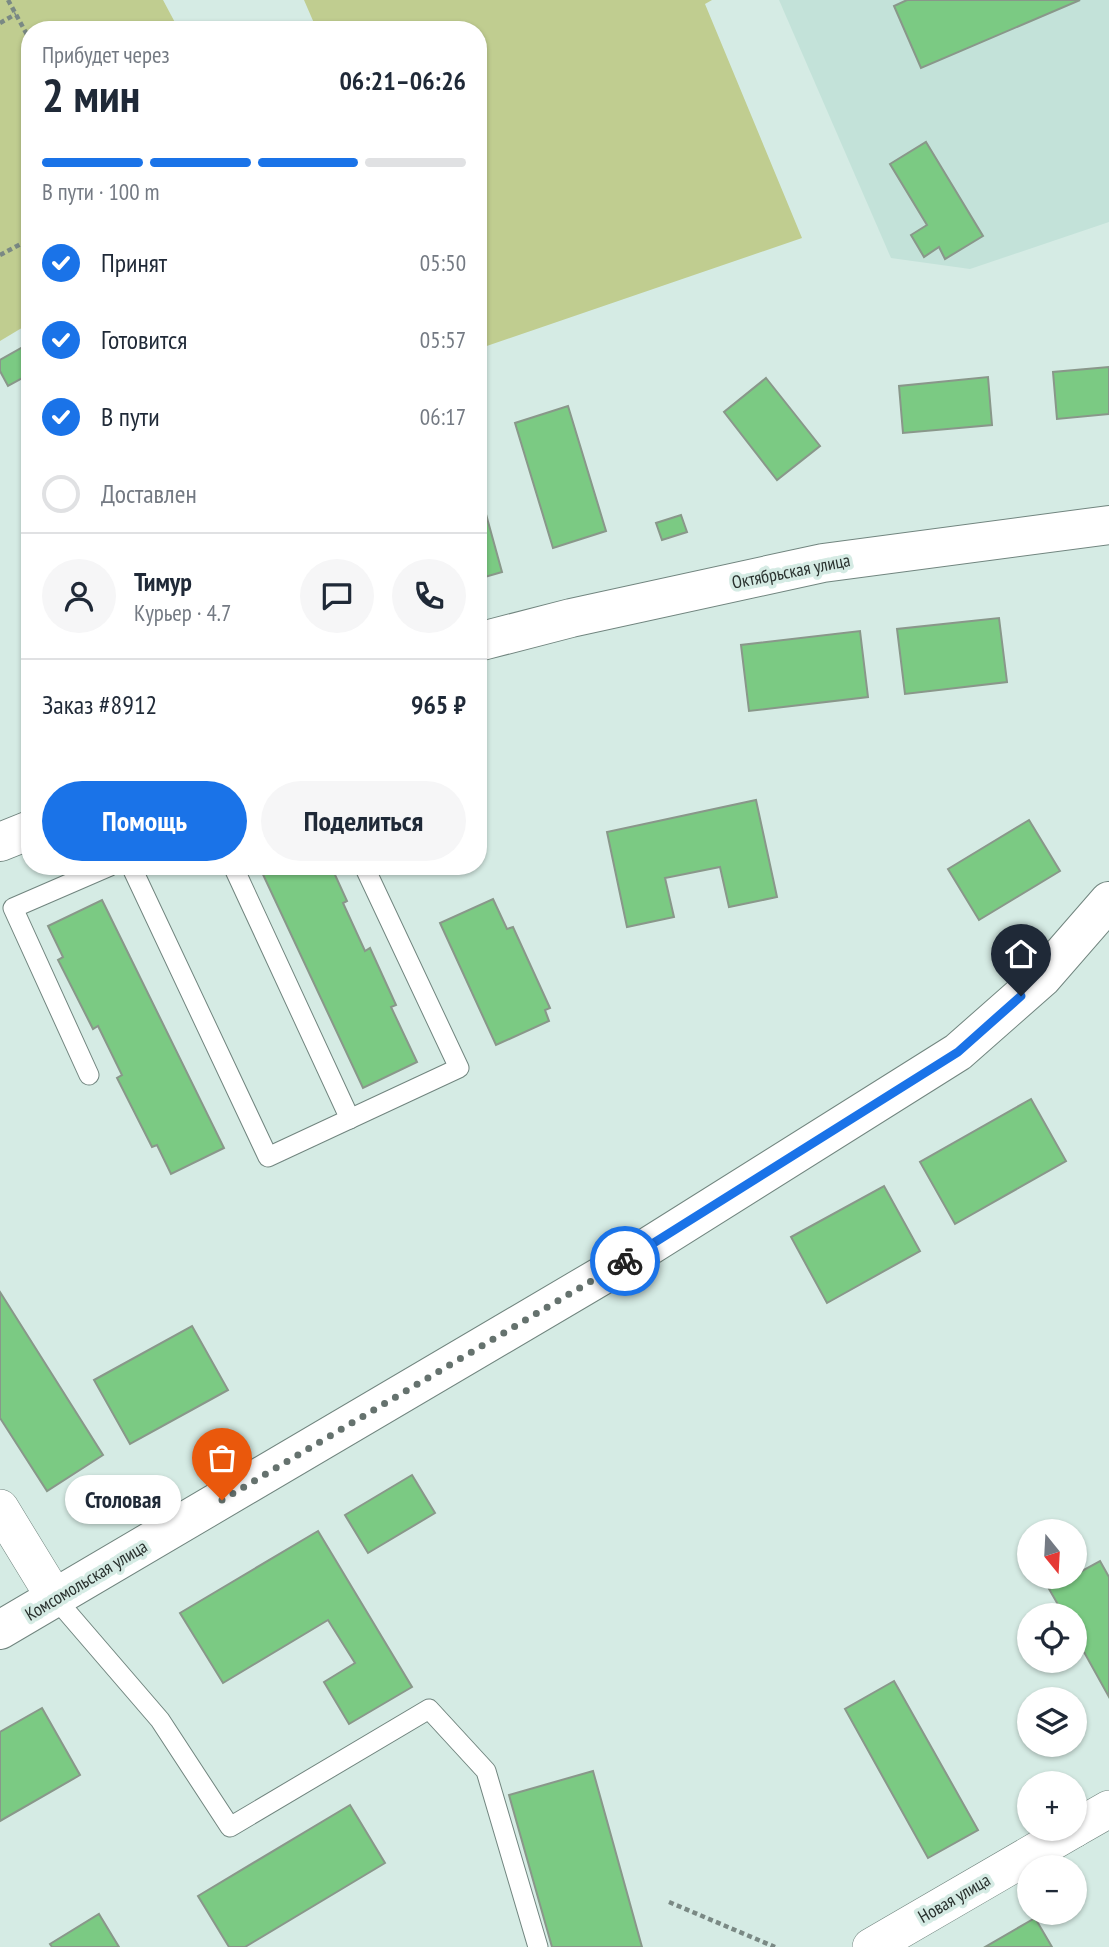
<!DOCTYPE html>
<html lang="ru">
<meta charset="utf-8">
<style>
body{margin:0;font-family:"PT Sans Narrow",sans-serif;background:#f6f6f7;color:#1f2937;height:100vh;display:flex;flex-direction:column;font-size:26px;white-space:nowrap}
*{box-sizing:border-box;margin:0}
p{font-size:23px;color:#747a83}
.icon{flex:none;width:38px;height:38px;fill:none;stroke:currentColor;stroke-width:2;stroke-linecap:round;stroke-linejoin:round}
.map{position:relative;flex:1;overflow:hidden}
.panel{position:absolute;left:21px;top:21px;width:466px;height:854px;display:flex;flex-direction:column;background:#fff;border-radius:28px;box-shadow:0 2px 5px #0004}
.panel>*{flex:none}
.needle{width:46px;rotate:162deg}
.controls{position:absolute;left:1017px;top:1519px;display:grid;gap:14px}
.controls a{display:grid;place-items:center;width:70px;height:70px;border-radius:50%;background:#fff;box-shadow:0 2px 5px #0004;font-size:35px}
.pin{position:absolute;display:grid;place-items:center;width:60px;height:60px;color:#fff;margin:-72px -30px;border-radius:50% 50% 50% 0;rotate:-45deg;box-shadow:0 0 7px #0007}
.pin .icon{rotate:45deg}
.courier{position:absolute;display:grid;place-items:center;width:70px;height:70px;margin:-35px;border:5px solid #1a73e8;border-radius:50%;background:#fff;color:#222;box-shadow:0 2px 9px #0007}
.bubble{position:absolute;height:49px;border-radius:24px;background:#fff;box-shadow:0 2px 5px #0004;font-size:23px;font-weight:700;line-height:49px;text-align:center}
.overview em{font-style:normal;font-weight:700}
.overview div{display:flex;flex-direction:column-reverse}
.overview{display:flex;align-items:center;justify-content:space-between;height:119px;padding:0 21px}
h1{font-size:46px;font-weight:700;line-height:52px}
.bar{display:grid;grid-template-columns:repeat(4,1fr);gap:10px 7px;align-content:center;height:84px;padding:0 21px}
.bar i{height:9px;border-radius:5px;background:#e0e1e3}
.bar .on{background:#1a73e8}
.bar p{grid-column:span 4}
.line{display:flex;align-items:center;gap:18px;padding:0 21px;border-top:2px solid #e0e1e3}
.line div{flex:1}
.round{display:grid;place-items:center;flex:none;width:74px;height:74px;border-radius:37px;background:#f6f6f7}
ol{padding:0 21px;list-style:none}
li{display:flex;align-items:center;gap:21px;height:77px}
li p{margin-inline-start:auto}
li .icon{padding:7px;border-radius:50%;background:#1a73e8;color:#fff;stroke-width:4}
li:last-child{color:#747a83}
li i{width:38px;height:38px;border:4px solid #e0e1e3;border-radius:50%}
.primary-button{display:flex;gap:14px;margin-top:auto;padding:14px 21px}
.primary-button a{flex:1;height:80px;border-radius:42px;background:#1a73e8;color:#fff;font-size:28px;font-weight:700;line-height:80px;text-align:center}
.primary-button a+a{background:#f6f6f7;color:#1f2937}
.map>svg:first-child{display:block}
</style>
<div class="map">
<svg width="1109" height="1947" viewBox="0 0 1109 1947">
<rect width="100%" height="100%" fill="#d5ebe4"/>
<polygon fill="#c3e2d9" points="779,0 1109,0 1109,222 970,269 891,258"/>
<g fill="#c0cd90">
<polygon points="0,0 163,0 179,30 30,30 30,323 0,341"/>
<polygon points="304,0 712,0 705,4 802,238 478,349 478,30 317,30"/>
</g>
<g fill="#7bca83" stroke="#89978a" stroke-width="2">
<polygon points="907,0 1080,0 921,68 894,6"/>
<polygon points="926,142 983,236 945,259 939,247 924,257 911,235 927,225 890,164"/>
<polygon points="30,343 30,374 8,386 0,371 0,360"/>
<polygon points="1109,367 1109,414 1057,419 1053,372"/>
<polygon points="988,377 992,425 903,433 899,386"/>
<polygon points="766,378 820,446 777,480 724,412"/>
<polygon points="568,406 606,531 553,548 515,423"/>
<polygon points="484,507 502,572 478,579 478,508"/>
<polygon points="681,515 687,532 662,540 656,523"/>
<polygon points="999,618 1007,682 905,694 897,629"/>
<polygon points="860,631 868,697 749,711 741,645"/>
<polygon points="756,800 777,897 729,907 720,867 665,878 674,917 627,927 607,832"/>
<polygon points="1029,820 1060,871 979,920 948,869"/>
<polygon points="259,866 331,866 347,901 343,903 365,951 370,948 396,1005 391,1007 417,1062 363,1088"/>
<polygon points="493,899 507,929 513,927 550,1008 545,1010 549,1021 496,1045 440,923"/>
<polygon points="102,900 224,1148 171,1174 157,1145 152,1147 117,1078 122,1075 98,1026 93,1029 58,960 63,957 48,926"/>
<polygon points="1031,1099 1066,1161 955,1224 920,1162"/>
<polygon points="884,1186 920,1251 827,1303 791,1237"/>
<polygon points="0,1292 103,1455 47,1491 0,1418"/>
<polygon points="192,1326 228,1390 130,1444 94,1380"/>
<polygon points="412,1475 435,1513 368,1553 345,1515"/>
<polygon points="318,1531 412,1687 349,1724 324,1682 355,1663 328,1620 223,1683 180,1613"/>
<polygon points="1100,1561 1109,1577 1109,1697 1074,1634 1074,1615 1064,1615 1049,1589"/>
<polygon points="894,1681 978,1830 928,1858 845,1709"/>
<polygon points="42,1708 80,1775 0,1821 0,1732"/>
<polygon points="593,1771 612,1839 642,1947 552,1947 509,1795"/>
<polygon points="350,1805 385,1863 245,1947 229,1947 198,1896"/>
<polygon points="99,1914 119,1947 52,1947 50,1944"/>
<polygon points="1035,1918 1052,1947 985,1947"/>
</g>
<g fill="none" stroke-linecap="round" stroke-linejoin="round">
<g stroke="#71857f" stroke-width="21">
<g id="service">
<polyline points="131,866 268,1157 459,1068 364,866"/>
<polyline points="233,866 350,1119"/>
<polyline points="89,1075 13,908 110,866"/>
<polyline points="55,1598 160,1720 230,1827 429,1709 486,1771 538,1947"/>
</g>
</g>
<g stroke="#71857f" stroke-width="38">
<g id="minor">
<polyline points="0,1508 55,1598"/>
<polyline points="1074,1829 1109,1809"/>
<polyline points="871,1947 1074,1829"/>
</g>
</g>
<g stroke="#71857f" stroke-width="40">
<g id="secondary">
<polyline points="478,642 571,618 823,563 1109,525"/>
<polyline points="0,842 30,830"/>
<polyline points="0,1630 603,1275 958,1052 1042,978 1109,901"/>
</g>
</g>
<g stroke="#7a8984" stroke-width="4.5" stroke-dasharray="5 3.5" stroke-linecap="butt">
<polyline points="8,0 30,40"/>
<polyline points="0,23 16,14"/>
<polyline points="0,255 30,239"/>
<polyline points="669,1902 775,1947"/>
</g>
<use href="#service" stroke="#fff" stroke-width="19"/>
<use href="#minor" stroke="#fff" stroke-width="37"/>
<use href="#secondary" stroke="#fff" stroke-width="38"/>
</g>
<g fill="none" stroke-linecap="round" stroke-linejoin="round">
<polyline stroke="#65726e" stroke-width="7" stroke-dasharray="0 12.6" points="222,1500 625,1261"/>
<polyline stroke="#1a73e8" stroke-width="9" points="625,1261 958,1052 1021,996"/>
</g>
<g text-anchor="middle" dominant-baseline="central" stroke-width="7" stroke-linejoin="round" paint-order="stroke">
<g font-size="18" fill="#29312e" stroke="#d5ebe4">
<text transform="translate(791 571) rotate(-11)">Октябрьская улица</text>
<text transform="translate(86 1580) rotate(-31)">Комсомольская улица</text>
<text transform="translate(954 1898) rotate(-30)">Новая улица</text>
</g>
</g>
</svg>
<div class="controls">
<a><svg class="needle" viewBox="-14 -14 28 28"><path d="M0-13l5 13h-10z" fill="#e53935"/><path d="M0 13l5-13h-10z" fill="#747a83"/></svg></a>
<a><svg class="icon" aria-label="locate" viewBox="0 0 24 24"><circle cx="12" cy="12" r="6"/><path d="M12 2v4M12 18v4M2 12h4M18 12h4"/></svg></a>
<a><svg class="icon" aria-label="layers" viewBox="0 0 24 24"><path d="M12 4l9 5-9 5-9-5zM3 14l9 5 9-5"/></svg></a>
<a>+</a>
<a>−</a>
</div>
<div class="pin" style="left:222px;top:1500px;background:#ea580c"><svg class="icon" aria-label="bag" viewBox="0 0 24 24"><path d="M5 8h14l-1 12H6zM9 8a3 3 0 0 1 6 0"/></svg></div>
<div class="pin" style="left:1021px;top:996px;background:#1f2937"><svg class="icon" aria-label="home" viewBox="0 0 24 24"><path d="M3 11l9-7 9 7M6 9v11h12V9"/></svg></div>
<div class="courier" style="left:625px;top:1261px"><svg class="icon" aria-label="bike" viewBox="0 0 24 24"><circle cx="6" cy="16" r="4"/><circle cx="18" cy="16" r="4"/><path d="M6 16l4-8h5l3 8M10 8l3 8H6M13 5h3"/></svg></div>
<div class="bubble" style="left:65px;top:1475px;width:116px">Столовая</div>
<section class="panel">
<div class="overview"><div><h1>2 мин</h1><p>Прибудет через</p></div><em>06:21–06:26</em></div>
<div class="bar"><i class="on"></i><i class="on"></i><i class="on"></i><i></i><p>В пути · 100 m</p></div>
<ol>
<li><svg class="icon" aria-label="check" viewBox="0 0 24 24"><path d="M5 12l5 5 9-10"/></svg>Принят<p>05:50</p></li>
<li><svg class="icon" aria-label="check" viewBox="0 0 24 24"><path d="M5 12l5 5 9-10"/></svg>Готовится<p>05:57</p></li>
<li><svg class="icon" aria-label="check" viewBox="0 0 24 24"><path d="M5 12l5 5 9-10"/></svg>В пути<p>06:17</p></li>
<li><i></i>Доставлен</li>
</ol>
<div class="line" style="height:126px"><a class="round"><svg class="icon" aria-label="person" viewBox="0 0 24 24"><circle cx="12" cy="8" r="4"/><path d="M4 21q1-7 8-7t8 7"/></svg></a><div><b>Тимур</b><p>Курьер · 4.7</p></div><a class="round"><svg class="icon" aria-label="chat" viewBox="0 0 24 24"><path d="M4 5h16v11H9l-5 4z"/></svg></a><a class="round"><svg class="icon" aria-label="phone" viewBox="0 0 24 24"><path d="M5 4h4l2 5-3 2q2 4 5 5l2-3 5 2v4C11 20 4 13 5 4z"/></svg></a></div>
<div class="line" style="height:91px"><div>Заказ #8912</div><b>965 ₽</b></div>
<div class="primary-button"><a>Помощь</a><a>Поделиться</a></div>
</section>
</div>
